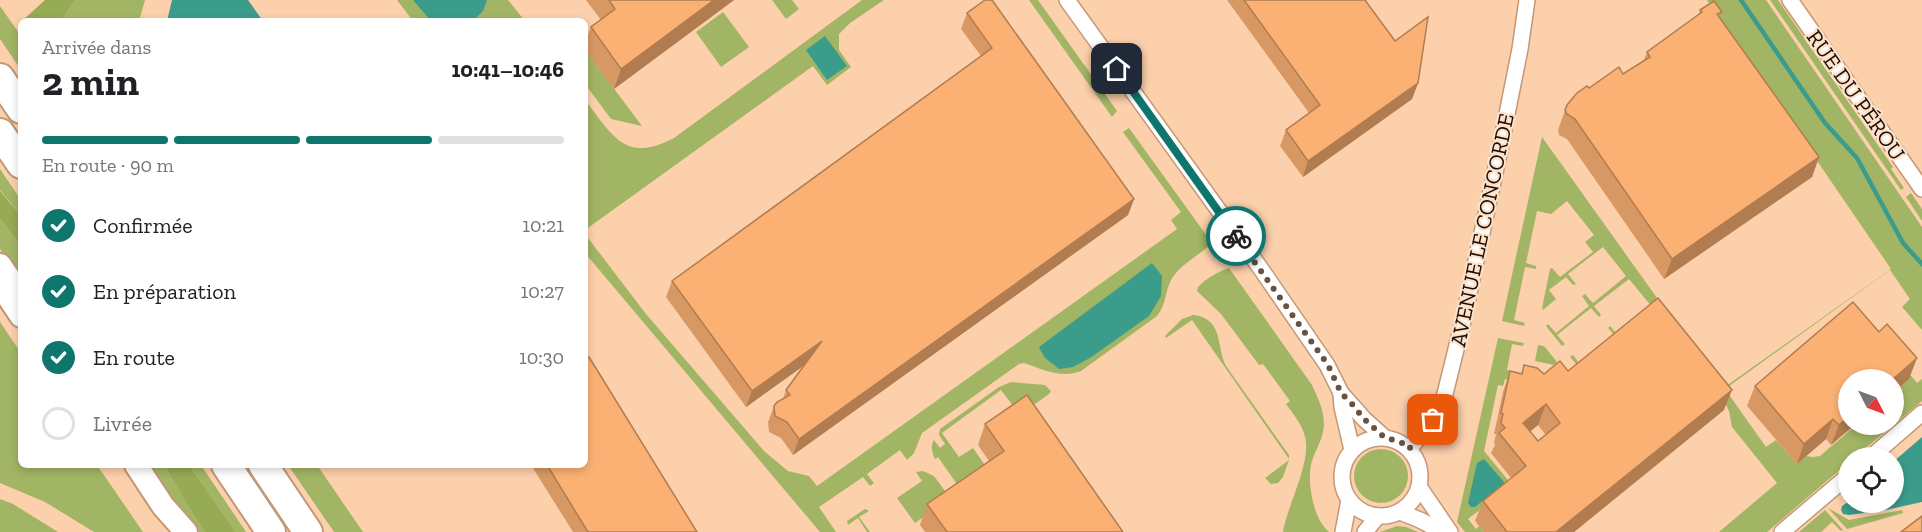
<!DOCTYPE html>
<html lang="fr">
<meta charset="utf-8">
<style>
body{margin:0;font-family:"Zilla Slab",serif;background:#f2f2f2;color:#202124;height:100vh;display:flex;flex-direction:column;font-size:22px;white-space:nowrap}
*{box-sizing:border-box;margin:0}
p{font-size:20px;color:#757577}
.icon{flex:none;width:33px;height:33px;fill:none;stroke:currentColor;stroke-width:2;stroke-linecap:round;stroke-linejoin:round}
.map{position:relative;flex:1;overflow:hidden}
.sheet{position:absolute;left:18px;top:18px;width:570px;height:450px;display:flex;flex-direction:column;background:#fff;border-radius:9px;box-shadow:0 3px 9px #0003}
.sheet>*{flex:none}
.needle{width:39px;rotate:132deg}
.tools{position:absolute;left:1838px;top:369px;display:grid;gap:12px}
.tools a{display:grid;place-items:center;width:66px;height:66px;border-radius:50%;background:#fff;box-shadow:0 3px 9px #0003;font-size:30px}
.pin{position:absolute;display:grid;place-items:center;width:51px;height:51px;color:#fff;margin:-26px;border-radius:12px;box-shadow:0 3px 9px #0006}
.courier{position:absolute;display:grid;place-items:center;width:60px;height:60px;margin:-30px;border:4px solid #0f766e;border-radius:50%;background:#fff;color:#222;box-shadow:0 2px 8px #0007}
.headline em{font-style:normal;font-weight:700}
.headline div{display:flex;flex-direction:column-reverse}
.headline{display:flex;align-items:center;justify-content:space-between;height:102px;padding:0 24px}
h1{font-size:39px;font-weight:700;line-height:45px}
.bar{display:grid;grid-template-columns:repeat(4,1fr);gap:9px 6px;align-content:center;height:72px;padding:0 24px}
.bar i{height:8px;border-radius:4px;background:#e0e0e0}
.bar .active{background:#0f766e}
.bar p{grid-column:span 4}
ol{padding:0 24px;list-style:none}
li{display:flex;align-items:center;gap:18px;height:66px}
li p{margin-inline-start:auto}
li .icon{padding:6px;border-radius:50%;background:#0f766e;color:#fff;stroke-width:4}
li:last-child{color:#757577}
li i{width:33px;height:33px;border:3px solid #e0e0e0;border-radius:50%}
.map>svg:first-child{display:block}
</style>
<div class="map">
<svg width="1922" height="532" viewBox="0 0 1922 532">
<rect width="100%" height="100%" fill="#fdd0ac"/>
<g fill="#a2b564">
<polygon points="75,0 145,0 139,21 61,21"/>
<polygon points="397,0 508,0 525,21 413,21"/>
<polygon points="772,0 792,0 799,9 786,19"/>
<path d="M862 0H884L850 23 839 34V50L851 67 827 85 813 66 585 230V102L589 105C615 140 628 162 674 138Z"/>
<polygon points="1029,0 1038,0 1117,111 1112,117"/>
<polygon points="1707,0 1766,0 1922,227 1922,330 1902,307 1910,299 1890,270 1725,389 1766,447 1776,440 1797,464 1806,456 1813,457 1820,456 1856,425 1893,424 1893,393 1909,379 1892,352 1917,383 1922,379 1922,401 1855,457 1848,458 1848,463 1767,532 1719,532 1777,483 1732,427 1729,411 1721,395 1567,375 1578,366 1570,357 1573,355 1580,364 1615,336 1608,328 1610,326 1618,335 1652,307 1629,279 1594,306 1601,315 1599,317 1591,308 1557,335 1565,344 1562,346 1546,326 1548,324 1556,333 1589,306 1582,296 1585,294 1593,303 1626,276 1603,247 1568,274 1576,284 1573,285 1566,277 1549,290 1556,299 1543,310 1542,308 1550,269 1552,268 1560,277 1593,252 1585,242 1594,235 1567,201 1551,214 1537,211 1526,263 1536,266 1536,269 1525,267 1514,320 1525,323 1524,326 1502,321 1542,137 1722,389 1891,269"/>
<polygon points="1770,0 1778,0 1893,167 1891,169 1904,188 1901,190"/>
<polygon points="0,6 21,36 21,70 0,39"/>
<polygon points="723,12 749,47 721,67 696,32"/>
<polygon points="585,50 642,126 611,119 585,84"/>
<path d="M1129 128 1212 243C1200 255 1179 265 1171 280 1165 292 1166 305 1157 316L1081 371C1062 379 1042 369 1024 363L1019 364 922 433 914 453 907 460 900 450 867 474 874 483 870 486 863 477 819 507 836 532H820L585 253V234L646 314 764 451 788 471 809 476 817 486 1177 229 1171 220 1181 212 1123 132Z"/>
<polygon points="0,169 21,200 21,216 0,190"/>
<polygon points="1911,193 1922,209 1922,221 1906,197"/>
<polygon points="0,219 21,246 21,283 0,249"/>
<path d="M1229 268 1312 385C1318 398 1324 410 1324 425 1323 439 1316 449 1312 461 1306 480 1313 519 1329 532H1283C1287 506 1312 461 1305 437 1302 424 1293 414 1286 404L1290 401 1263 364 1259 365 1221 314 1197 291 1198 287C1207 278 1217 272 1229 268Z"/>
<path d="M1193 315C1224 318 1216 347 1226 366L1289 455V459L1192 320 1166 338 1165 336 1182 319Z"/>
<polygon points="0,322 21,353 21,465 97,465 143,532 94,532 45,502 0,483"/>
<path d="M1498 338 1524 343 1523 346 1512 344 1507 370 1519 373 1518 377 1509 380 1505 379 1503 386 1498 385 1484 451 1508 480C1505 494 1480 509 1468 519L1476 529 1479 526 1484 532H1465L1457 522Z"/>
<polygon points="1538,345 1544,346 1557,362 1554,365 1535,361"/>
<path d="M1011 382 1045 385 1051 391 1049 394 1020 415 1001 390 942 433 959 457 973 448 989 471 961 490 938 457 935 459C932 452 930 446 934 440L940 448 945 444 939 435 940 429 999 387Z"/>
<circle cx="1381" cy="476" r="27"/>
<polygon points="1289,460 1283,477 1278,483 1271,484 1265,478"/>
<polygon points="147,465 164,465 191,511 205,532 196,532"/>
<polygon points="189,465 201,465 246,532 236,532"/>
<polygon points="288,465 317,465 363,532 334,532"/>
<polygon points="923,471 934,476 950,498 915,523 897,498 922,481 916,472"/>
<polygon points="0,499 13,504 58,532 0,532"/>
<polygon points="1828,508 1849,520 1902,510 1903,513 1847,529"/>
<polygon points="865,509 869,511 859,517 870,532 867,532 858,518 848,525 847,521"/>
<polygon points="1825,510 1843,530 1841,531 1832,522 1821,532 1799,532"/>
<polygon points="1397,526 1406,527 1418,532 1380,532"/>
</g>
<g fill="#96ab53">
<polygon points="45,0 75,0 61,21 22,21"/>
<polygon points="0,191 21,216 21,246 0,219"/>
<polygon points="164,465 189,465 236,532 205,532 191,511"/>
</g>
<g fill="#3b9c8c">
<polygon points="172,0 248,0 263,21 167,21"/>
<polygon points="413,0 487,0 483,11 473,21 431,21"/>
<polygon points="825,36 847,66 827,80 806,50"/>
<polygon points="1152,263 1162,276 1161,296 1149,316 1090,358 1073,367 1059,369 1045,358 1039,347"/>
<polygon points="1922,437 1922,502 1886,510 1849,515 1843,514 1841,510 1842,506 1848,502 1893,502 1893,462"/>
<polygon points="1484,459 1504,482 1503,484 1475,507 1471,507 1468,503 1477,463"/>
</g>
<g fill="none" stroke-linecap="round" stroke-linejoin="round">
<polyline stroke="#3b9c8c" stroke-width="4.5" points="1741,0 1825,123 1857,158 1903,243 1922,264"/>
<g stroke="#c29876" stroke-width="18">
<g id="street">
<polyline points="1067,0 1261,269 1327,365 1341,393 1364,419 1384,437"/>
<polyline points="1790,0 1922,189"/>
<polyline points="1341,393 1342,407 1352,450"/>
<circle cx="1381" cy="477" r="39"/>
<polyline points="1409,449 1423,433 1442,406 1463,321 1499,154 1520,49 1527,0"/>
<polyline points="1870,458 1922,413"/>
<polyline points="1420,488 1450,532"/>
<polyline points="1400,512 1420,520 1443,532"/>
<polyline points="1343,532 1349,500"/>
<polyline points="1365,532 1378,516"/>
<polyline points="1782,532 1848,476"/>
</g>
</g>
<g stroke="#c29876" stroke-width="26">
<g id="secondary">
<polyline points="0,265 21,296"/>
<polyline points="1,286 21,316"/>
<polyline points="136,465 163,506 186,532"/>
</g>
</g>
<g stroke="#c29876" stroke-width="32">
<g id="highway">
<polyline points="0,78 21,109"/>
<polyline points="0,133 21,164"/>
<polyline points="226,465 271,532"/>
<polyline points="263,465 308,532"/>
</g>
</g>
<use href="#street" stroke="#fff" stroke-width="15"/>
<use href="#secondary" stroke="#fff" stroke-width="22"/>
<use href="#highway" stroke="#fff" stroke-width="28"/>
</g>
<g fill="#d89863" fill-rule="evenodd">
<polygon points="586,0 734,0 614,89 585,50 585,43 591,27 601,20"/>
<polygon points="1227,0 1365,0 1418,83 1412,99 1303,177 1280,146 1286,130 1309,113"/>
<polygon points="1700,10 1719,17 1819,157 1812,177 1664,279 1567,139 1559,135 1558,130 1567,105 1589,88 1623,74 1643,62 1647,52 1699,14"/>
<polygon points="967,13 1134,199 1128,215 793,455 781,438 769,432 768,422 774,406 783,399 786,390 803,366 746,407 666,297 672,281 981,56 961,29"/>
<path d="M1524 365 1544 374 1568 371 1724 410 1574 532H1484L1475 521 1483 501 1511 478 1491 453 1495 445 1494 443 1496 434H1494L1503 392 1510 371 1521 374ZM1538 425 1546 435 1538 441 1530 432Z"/>
<polygon points="1909,379 1893,393 1893,380 1848,424 1831,445 1826,439 1797,464 1747,406 1755,386"/>
<polygon points="985,424 1123,532 925,532 920,525 927,504 989,461 978,445"/>
<polygon points="531,465 585,465 697,532 573,532"/>
</g>
<g fill="#b07c50">
<polygon points="714,0 734,0 614,89 621,69"/>
<polygon points="1418,83 1412,99 1303,177 1308,161"/>
<polygon points="1819,157 1812,177 1664,279 1672,259"/>
<polygon points="1134,199 1128,215 793,455 799,439"/>
<polygon points="822,341 816,357 746,407 752,391"/>
<polygon points="1917,358 1909,379 1893,393 1893,380 1892,380"/>
<polygon points="1732,390 1724,410 1574,532 1556,532"/>
<polygon points="1546,404 1538,425 1515,443 1523,423"/>
<polygon points="1848,417 1848,424 1856,424 1831,445 1839,425"/>
<polygon points="1833,419 1826,439 1797,464 1804,444"/>
</g>
<g fill="#fbb173" stroke="#b07c50" stroke-width="1.5" fill-rule="evenodd">
<polygon points="609,0 714,0 621,69 591,27 615,9"/>
<polygon points="985,0 992,0 1134,199 799,439 787,422 775,416 774,406 777,402 790,395 786,390 822,341 752,391 672,281 992,48 967,13"/>
<polygon points="1244,0 1365,0 1395,41 1428,17 1418,83 1308,161 1286,130 1320,105"/>
<polygon points="1714,1 1722,12 1717,14 1819,157 1672,259 1575,119 1567,114 1565,110 1567,105 1577,93 1587,86 1589,88 1619,67 1623,74 1650,57 1647,52 1702,12 1700,10"/>
<path d="M1658 298 1732 390 1556 532H1507L1483 501 1526 466 1499 433 1505 428 1501 423 1503 414 1501 413 1510 371 1522 374 1524 365 1537 368 1544 374 1560 361 1568 371ZM1546 404 1560 423 1538 441 1523 423Z"/>
<polygon points="1853,302 1879,332 1887,324 1917,358 1892,380 1848,380 1848,417 1839,425 1833,419 1804,444 1755,386"/>
<polygon points="589,357 697,532 588,532 547,465 585,465 585,359"/>
<polygon points="1027,395 1123,532 947,532 927,504 1004,451 985,424"/>
<polygon points="1922,516 1922,532 1901,532"/>
</g>
<g fill="none" stroke-linecap="round" stroke-linejoin="round">
<polyline stroke="#6b523e" stroke-width="6" stroke-dasharray="0 10.8" points="1236,236 1328,365 1341,393 1353,405 1364,419 1384,437 1402,443 1409,449 1433,420"/>
<polyline stroke="#0f766e" stroke-width="8" points="1117,69 1236,236"/>
</g>
<g text-anchor="middle" dominant-baseline="central" stroke-width="4.5" stroke-linejoin="round" paint-order="stroke">
<g font-size="22" fill="#1d0e03" stroke="#fce1cb">
<text transform="translate(1856 95) rotate(55)">RUE DU PÉROU</text>
<text transform="translate(1482 230) rotate(-78)">AVENUE LE CONCORDE</text>
</g>
</g>
</svg>
<div class="tools">
<a><svg class="needle" viewBox="-14 -14 28 28"><path d="M0-13l5 13h-10z" fill="#e53935"/><path d="M0 13l5-13h-10z" fill="#757577"/></svg></a>
<a><svg class="icon" aria-label="locate" viewBox="0 0 24 24"><circle cx="12" cy="12" r="6"/><path d="M12 2v4M12 18v4M2 12h4M18 12h4"/></svg></a>
</div>
<div class="pin" style="left:1433px;top:420px;background:#ea580c"><svg class="icon" aria-label="bag" viewBox="0 0 24 24"><path d="M5 8h14l-1 12H6zM9 8a3 3 0 0 1 6 0"/></svg></div>
<div class="pin" style="left:1117px;top:69px;background:#1f2937"><svg class="icon" aria-label="home" viewBox="0 0 24 24"><path d="M3 11l9-7 9 7M6 9v11h12V9"/></svg></div>
<div class="courier" style="left:1236px;top:236px"><svg class="icon" aria-label="bike" viewBox="0 0 24 24"><circle cx="6" cy="16" r="4"/><circle cx="18" cy="16" r="4"/><path d="M6 16l4-8h5l3 8M10 8l3 8H6M13 5h3"/></svg></div>
<section class="sheet">
<div class="headline"><div><h1>2 min</h1><p>Arrivée dans</p></div><em>10:41–10:46</em></div>
<div class="bar"><i class="active"></i><i class="active"></i><i class="active"></i><i></i><p>En route · 90 m</p></div>
<ol>
<li><svg class="icon" aria-label="check" viewBox="0 0 24 24"><path d="M5 12l5 5 9-10"/></svg>Confirmée<p>10:21</p></li>
<li><svg class="icon" aria-label="check" viewBox="0 0 24 24"><path d="M5 12l5 5 9-10"/></svg>En préparation<p>10:27</p></li>
<li><svg class="icon" aria-label="check" viewBox="0 0 24 24"><path d="M5 12l5 5 9-10"/></svg>En route<p>10:30</p></li>
<li><i></i>Livrée</li>
</ol>
</section>
</div>
